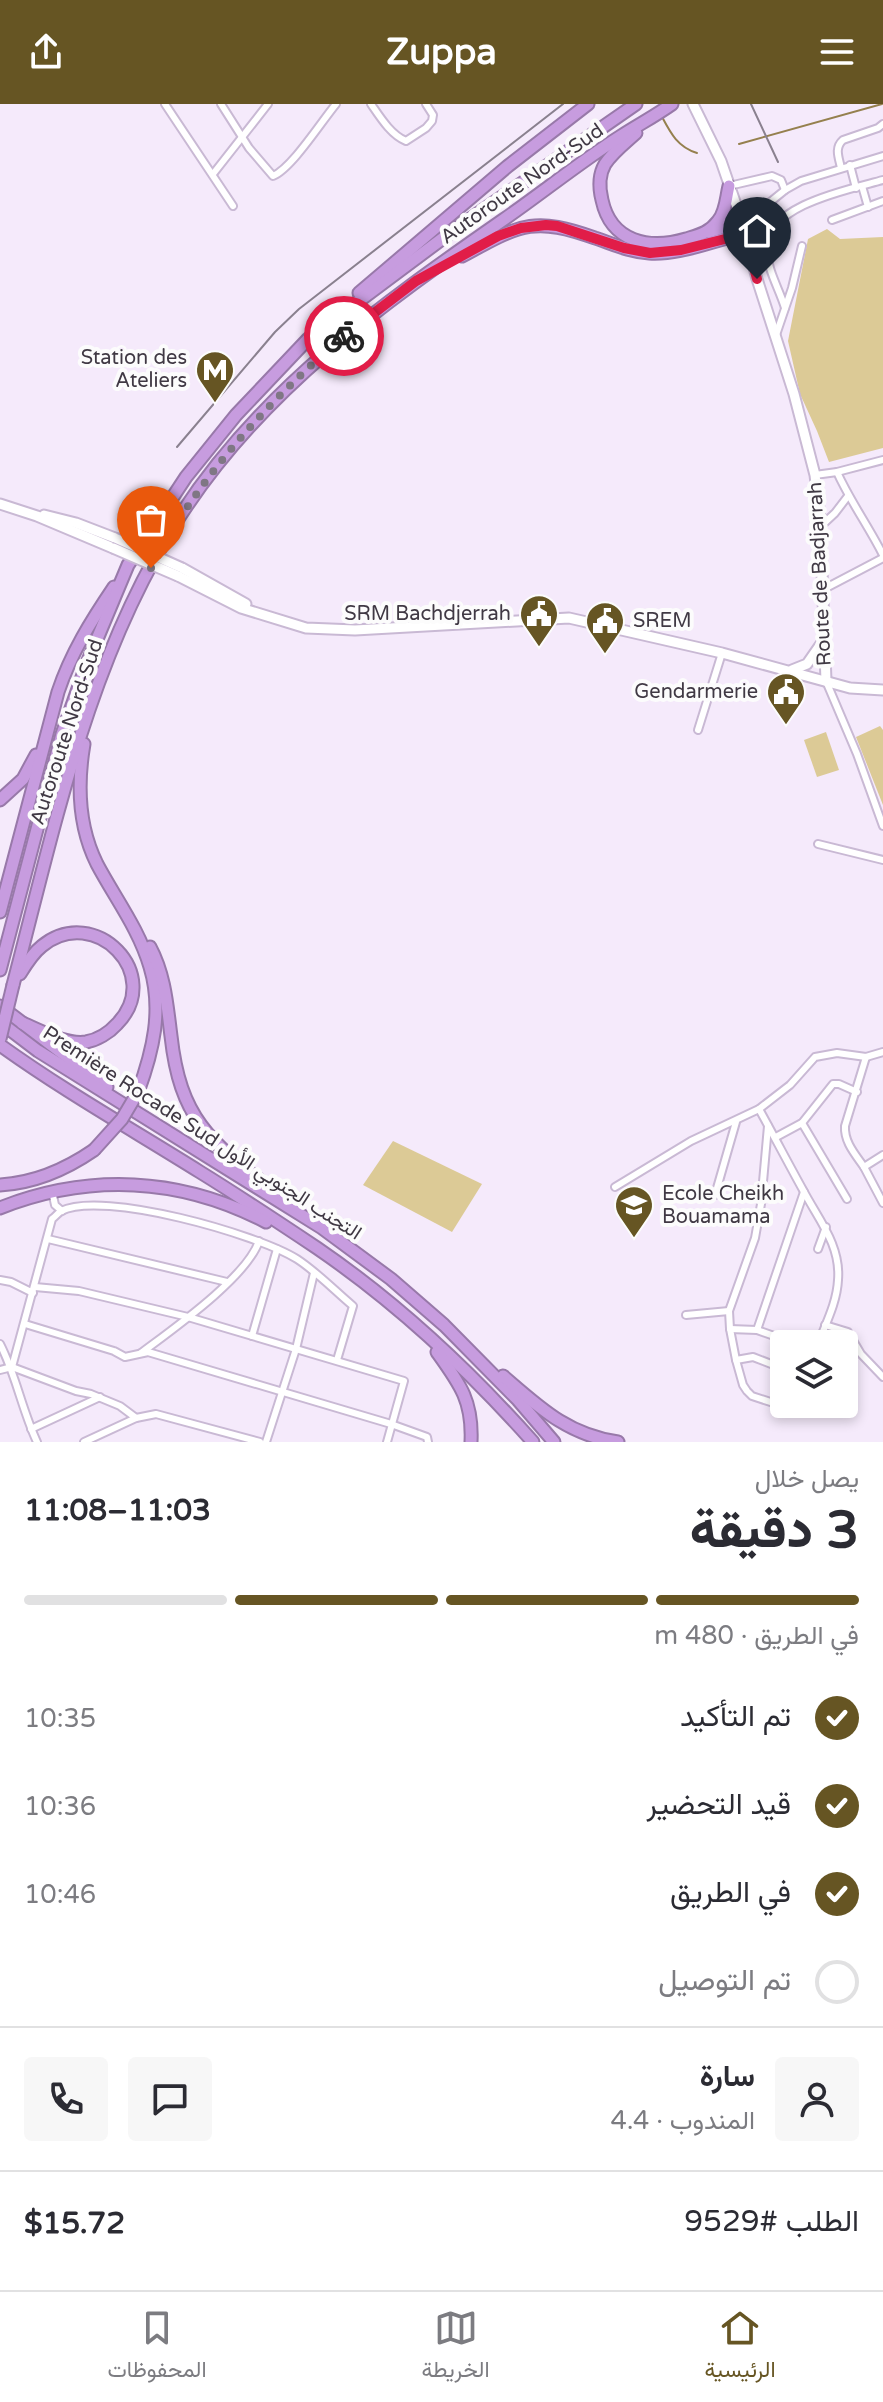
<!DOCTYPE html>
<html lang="ar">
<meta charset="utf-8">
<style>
body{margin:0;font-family:"Varela Round",Vazirmatn,sans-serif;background:#f7f7f7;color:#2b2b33;direction:rtl;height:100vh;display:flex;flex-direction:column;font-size:30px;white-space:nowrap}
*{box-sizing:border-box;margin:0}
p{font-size:26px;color:#7c7c81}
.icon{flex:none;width:44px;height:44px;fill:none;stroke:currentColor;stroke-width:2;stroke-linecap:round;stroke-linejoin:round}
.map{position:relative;height:1338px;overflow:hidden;direction:ltr}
.details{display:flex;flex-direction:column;background:#fff;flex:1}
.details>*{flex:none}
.buttons{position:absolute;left:770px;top:1226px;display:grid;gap:16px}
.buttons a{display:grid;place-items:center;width:88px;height:88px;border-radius:8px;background:#fff;box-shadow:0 4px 12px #0003;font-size:40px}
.pin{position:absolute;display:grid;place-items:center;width:68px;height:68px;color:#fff;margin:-82px -34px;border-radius:50% 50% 50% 0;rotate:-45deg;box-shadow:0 0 8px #0007}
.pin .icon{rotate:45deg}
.courier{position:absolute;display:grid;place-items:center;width:80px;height:80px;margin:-40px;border:6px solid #e11d48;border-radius:50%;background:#fff;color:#222;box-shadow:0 2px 10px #0007}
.head em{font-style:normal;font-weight:800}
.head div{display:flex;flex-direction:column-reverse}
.head{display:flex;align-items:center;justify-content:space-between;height:136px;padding:0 24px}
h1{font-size:52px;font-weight:800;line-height:60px}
.bar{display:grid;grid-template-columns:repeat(4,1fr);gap:12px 8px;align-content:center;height:96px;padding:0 24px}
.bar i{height:10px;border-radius:6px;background:#e1e1e2}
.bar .selected{background:#665523}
.bar p{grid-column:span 4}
.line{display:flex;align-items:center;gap:20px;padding:0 24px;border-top:2px solid #e1e1e2}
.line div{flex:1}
.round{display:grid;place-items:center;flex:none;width:84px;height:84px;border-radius:8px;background:#f7f7f7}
ol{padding:0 24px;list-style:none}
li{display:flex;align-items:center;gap:24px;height:88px}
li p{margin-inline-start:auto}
li .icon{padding:8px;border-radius:50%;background:#665523;color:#fff;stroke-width:4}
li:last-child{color:#7c7c81}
li i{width:44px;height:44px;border:4px solid #e1e1e2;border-radius:50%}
header{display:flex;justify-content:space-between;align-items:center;height:104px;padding:0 24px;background:#665523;color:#fff;font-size:36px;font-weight:800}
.tab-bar{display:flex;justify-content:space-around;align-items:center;height:112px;border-top:2px solid #e1e1e2;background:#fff;font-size:22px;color:#7c7c81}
.tab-bar a{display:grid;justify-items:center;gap:4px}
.tab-bar .selected{color:#665523}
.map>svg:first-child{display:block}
</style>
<header><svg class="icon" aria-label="menu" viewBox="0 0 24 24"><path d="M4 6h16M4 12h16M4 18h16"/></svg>Zuppa<svg class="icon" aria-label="share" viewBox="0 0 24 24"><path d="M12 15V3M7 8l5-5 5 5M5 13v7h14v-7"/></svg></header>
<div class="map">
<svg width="883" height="1338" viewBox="0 0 883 1338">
<rect width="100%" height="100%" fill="#f5eafb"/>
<g fill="#dcca96">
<polygon points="827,125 840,135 883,133 883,344 829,358 817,327 800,290 788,237 808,135"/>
<polygon points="880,622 883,626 883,701 856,633"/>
<polygon points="826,628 839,666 817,673 804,636"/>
<polygon points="393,1037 482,1080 452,1128 363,1081"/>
</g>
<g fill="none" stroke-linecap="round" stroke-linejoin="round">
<g stroke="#95804e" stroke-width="2">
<path d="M661 11C670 28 677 43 697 49"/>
<polyline points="739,40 882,0"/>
</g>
<g stroke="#c9b9d4" stroke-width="10">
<g id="minor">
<polyline points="165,0 233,102"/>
<path d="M221 0 249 44 273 72C292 64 321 18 336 0"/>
<path d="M371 0C380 13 391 31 406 37L426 24 432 17 433 11 426 0"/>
<polyline points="850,61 856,84"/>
<path d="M841 64C839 54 834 44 843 36L878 24 883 20"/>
<polyline points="213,70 268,0"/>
<polyline points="729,82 772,72 781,76 785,86"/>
<polyline points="862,82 868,103"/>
<polyline points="759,107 785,86 801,77 883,52"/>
<polyline points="832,116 883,97"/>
<path d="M785 204C779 184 767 166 767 145 765 101 851 85 883 76"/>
<polyline points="776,231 792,184 802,142"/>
<path d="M837 368C850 397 869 423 883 451"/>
<polyline points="815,371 837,368 883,356"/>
<polyline points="821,422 835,409 848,392"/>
<polyline points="822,486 883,454"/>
<polyline points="826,577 857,650 883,722"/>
<polyline points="698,626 722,549"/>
<polyline points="818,740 883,756"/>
<path d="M759 1005C774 1032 788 1059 803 1086 818 1115 841 1141 838 1176 837 1198 826 1219 818 1240"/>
<polyline points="802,1019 847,1095"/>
<polyline points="768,1022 761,1100 755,1134 729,1207 730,1225 736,1256 743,1281 747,1287 752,1292 786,1303 790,1304 794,1300"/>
<polyline points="776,1033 802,1019 833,980 839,980 857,988"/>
<polyline points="883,1051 864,1063 883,1099"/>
<path d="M864 1063C855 1050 844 1038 845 1022L866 953"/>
<polyline points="615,1083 691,1037 759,1005 790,981 815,953 837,949 866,953 883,948"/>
<polyline points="52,1087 55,1101 62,1107"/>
<polyline points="715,1091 736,1018"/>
<polyline points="48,1135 227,1178"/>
<polyline points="818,1145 826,1123"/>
<polyline points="0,1176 11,1178 33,1189"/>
<polyline points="35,1183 79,1187 188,1213 404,1277 387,1338"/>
<polyline points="686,1211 729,1207"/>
<polyline points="25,1220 114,1247 125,1253 148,1248 391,1320 427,1333 428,1338"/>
<polyline points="825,1221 848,1228 861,1250 883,1273"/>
<polyline points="730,1225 757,1226 797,1240"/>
<polyline points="757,1226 804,1088"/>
<polyline points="252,1232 277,1145"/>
<path d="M0 1240C16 1271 22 1306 37 1338"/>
<path d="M141 1249C173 1225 247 1173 259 1137"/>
<polyline points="736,1256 753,1253 784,1265"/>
<path d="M12 1263 52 1115C55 1113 58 1109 61 1107 103 1086 257 1130 297 1155 317 1168 335 1187 353 1202L337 1256"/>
<polyline points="0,1266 12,1263 76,1287 91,1290 120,1302 136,1314"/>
<polyline points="31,1325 100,1293"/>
<polyline points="84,1338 136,1314 156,1310 260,1338"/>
<polyline points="266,1338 296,1245 314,1169"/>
</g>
</g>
<g stroke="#c9b9d4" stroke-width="13">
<g id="secondary">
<polyline points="693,0 721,57 742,118 757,175 794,290 815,371 820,413 826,577"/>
<polyline points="0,400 37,412 113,444"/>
<polyline points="44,411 76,419 115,434"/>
<polyline points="182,464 246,500"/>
<polyline points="178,472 241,504 306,524 355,526 569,514 722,549 850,584 883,586"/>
<polyline points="792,566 807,560 823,537"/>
</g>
</g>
<g stroke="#9879a9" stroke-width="15">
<g id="motorway">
<path d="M636 29C625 39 613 48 605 60 598 72 599 84 602 96 611 138 649 146 686 135 699 131 709 129 718 117 726 108 726 94 729 82"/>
<polyline points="708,128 742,118"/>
<path d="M462 152C519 122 531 111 595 134 613 140 630 148 649 149 681 151 713 136 745 130"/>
<polyline points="359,189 508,62 588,0"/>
<path d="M84 640C77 681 78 722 97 760 115 794 139 825 150 863 163 906 153 947 138 988"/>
<polyline points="0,696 23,675 36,651"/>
<path d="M0 808 58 588C71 549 91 517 114 483"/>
<path d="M150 843C165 871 167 901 171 932 180 1014 209 1037 271 1085"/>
<polyline points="0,866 62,630 87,559 128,461 186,373 236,311 308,235 450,129 636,0"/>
<path d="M20 870C26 860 33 849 42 842 95 799 165 871 117 920 109 929 97 936 86 938 65 941 40 926 22 919"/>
<path d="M13 881C55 721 89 552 180 412 262 285 381 201 503 116 542 89 580 58 621 32 638 21 655 12 672 0"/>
<polyline points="0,902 107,983"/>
<polyline points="0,918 38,947 322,1124 391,1175 444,1221 518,1296 554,1338"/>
<path d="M0 941C64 987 133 1026 200 1068 239 1092 278 1118 317 1144 396 1198 469 1266 533 1338"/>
<path d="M0 1081C35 1079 65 1066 94 1046"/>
<path d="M0 1104C89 1069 180 1073 266 1118"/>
<path d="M437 1248C460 1280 473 1297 471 1338"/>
<path d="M503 1272C540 1304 568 1331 618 1338"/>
</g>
</g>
<use href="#minor" stroke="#fff" stroke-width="6"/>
<use href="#secondary" stroke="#fff" stroke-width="9"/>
<use href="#motorway" stroke="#c79cdf" stroke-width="11"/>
<g stroke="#8a818f" stroke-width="2">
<polyline points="751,0 778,58"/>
<polyline points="177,343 275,228 299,205 563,0"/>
</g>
<g stroke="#c9b9d4" stroke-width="13" stroke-linecap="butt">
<g id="secondary-bridge">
<polyline points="115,434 182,464"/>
<polyline points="113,444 178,472"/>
</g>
</g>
<g stroke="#9879a9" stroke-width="15" stroke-linecap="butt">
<g id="motorway-bridge">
<polyline points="0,935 13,881"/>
<polyline points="94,1046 122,1015 138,988"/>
</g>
</g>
<use href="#secondary-bridge" stroke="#fff" stroke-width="9"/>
<use href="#motorway-bridge" stroke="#c79cdf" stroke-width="11"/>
</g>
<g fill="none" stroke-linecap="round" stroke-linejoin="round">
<path stroke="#7f7784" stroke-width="8" stroke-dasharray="0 14.4" d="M151 464C198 374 267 298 344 232"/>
<polyline stroke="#e11d48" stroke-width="10" points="344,232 416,177 498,132 521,124 546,121 557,122 624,144 650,149 681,146 745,130 757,175"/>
</g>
<defs>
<g id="metro-pin" transform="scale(2)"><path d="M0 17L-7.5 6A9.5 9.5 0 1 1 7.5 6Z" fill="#665523" stroke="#fcfcfc"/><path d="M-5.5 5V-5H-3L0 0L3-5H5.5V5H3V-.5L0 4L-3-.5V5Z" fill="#fff"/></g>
<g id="civic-pin" transform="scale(2)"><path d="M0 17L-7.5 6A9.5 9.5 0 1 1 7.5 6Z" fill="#665523" stroke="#fcfcfc"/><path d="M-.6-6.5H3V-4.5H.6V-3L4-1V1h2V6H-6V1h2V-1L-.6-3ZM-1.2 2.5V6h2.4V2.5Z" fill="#fff"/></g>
<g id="school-pin" transform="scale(2)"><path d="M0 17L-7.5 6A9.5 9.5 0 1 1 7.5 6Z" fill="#665523" stroke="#fcfcfc"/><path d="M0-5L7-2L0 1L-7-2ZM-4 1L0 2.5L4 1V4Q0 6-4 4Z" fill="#fff"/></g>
</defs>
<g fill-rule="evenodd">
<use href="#metro-pin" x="215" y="266"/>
<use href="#civic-pin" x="539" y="510"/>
<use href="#civic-pin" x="605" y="517"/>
<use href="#civic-pin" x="786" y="588"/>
<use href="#school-pin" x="634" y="1101"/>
</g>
<g text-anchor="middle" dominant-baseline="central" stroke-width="8" stroke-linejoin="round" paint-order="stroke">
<g font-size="20" fill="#403944" stroke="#fcfcfc">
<text transform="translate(522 80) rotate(-35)">Autoroute Nord-Sud</text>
<text transform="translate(820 470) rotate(-93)">Route de Badjarrah</text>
<text transform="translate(67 628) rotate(-72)">Autoroute Nord-Sud</text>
<text transform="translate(202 1029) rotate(33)">Première Rocade Sud التجنب الجنوبي الأول</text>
</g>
<g font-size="20" fill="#403944" stroke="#fcfcfc" text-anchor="end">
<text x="187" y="254">Station des<tspan x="187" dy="23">Ateliers</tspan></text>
<text x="511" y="510">SRM Bachdjerrah</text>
<text x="633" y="517" text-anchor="start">SREM</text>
<text x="758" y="588">Gendarmerie</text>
<text x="662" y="1090" text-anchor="start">Ecole Cheikh<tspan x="662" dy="23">Bouamama</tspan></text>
</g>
</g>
</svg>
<div class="buttons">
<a><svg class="icon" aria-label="layers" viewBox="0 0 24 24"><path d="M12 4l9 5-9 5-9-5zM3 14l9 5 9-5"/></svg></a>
</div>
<div class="pin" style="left:151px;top:464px;background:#ea580c"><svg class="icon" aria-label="bag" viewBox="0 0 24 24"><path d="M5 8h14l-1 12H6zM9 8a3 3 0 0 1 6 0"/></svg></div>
<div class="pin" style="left:757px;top:175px;background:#1f2937"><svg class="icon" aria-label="home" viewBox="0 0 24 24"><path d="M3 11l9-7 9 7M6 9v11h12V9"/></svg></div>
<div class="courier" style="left:344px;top:232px"><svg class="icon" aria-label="bike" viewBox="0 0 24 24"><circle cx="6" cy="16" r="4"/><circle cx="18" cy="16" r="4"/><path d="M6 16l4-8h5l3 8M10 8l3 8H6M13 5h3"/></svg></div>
</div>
<section class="details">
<div class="head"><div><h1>3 دقيقة</h1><p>يصل خلال</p></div><em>11:03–11:08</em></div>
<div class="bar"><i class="selected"></i><i class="selected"></i><i class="selected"></i><i></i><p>في الطريق · 480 m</p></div>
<ol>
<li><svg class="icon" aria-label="check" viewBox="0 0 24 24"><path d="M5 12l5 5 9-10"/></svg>تم التأكيد<p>10:35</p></li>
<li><svg class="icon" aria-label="check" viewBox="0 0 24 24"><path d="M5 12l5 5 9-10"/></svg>قيد التحضير<p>10:36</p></li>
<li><svg class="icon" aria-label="check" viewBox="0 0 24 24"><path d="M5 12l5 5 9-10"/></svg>في الطريق<p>10:46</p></li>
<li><i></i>تم التوصيل</li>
</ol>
<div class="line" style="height:144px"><a class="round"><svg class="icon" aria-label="person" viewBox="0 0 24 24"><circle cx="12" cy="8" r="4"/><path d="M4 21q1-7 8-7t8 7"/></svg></a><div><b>سارة</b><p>المندوب · 4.4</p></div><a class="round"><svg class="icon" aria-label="chat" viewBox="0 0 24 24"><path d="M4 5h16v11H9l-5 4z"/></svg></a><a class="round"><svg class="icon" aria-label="phone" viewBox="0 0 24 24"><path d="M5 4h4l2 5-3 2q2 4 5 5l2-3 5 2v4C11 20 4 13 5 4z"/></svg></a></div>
<div class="line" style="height:104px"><div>الطلب #9529</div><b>$15.72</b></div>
</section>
<nav class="tab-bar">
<a class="selected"><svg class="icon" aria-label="home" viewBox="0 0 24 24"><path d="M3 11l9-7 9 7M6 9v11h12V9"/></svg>الرئيسية</a>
<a><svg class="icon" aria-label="map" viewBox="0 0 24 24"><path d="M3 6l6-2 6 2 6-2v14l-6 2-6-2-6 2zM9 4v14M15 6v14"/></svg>الخريطة</a>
<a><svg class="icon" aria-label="saved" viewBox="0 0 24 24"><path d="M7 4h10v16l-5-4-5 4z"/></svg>المحفوظات</a>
</nav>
